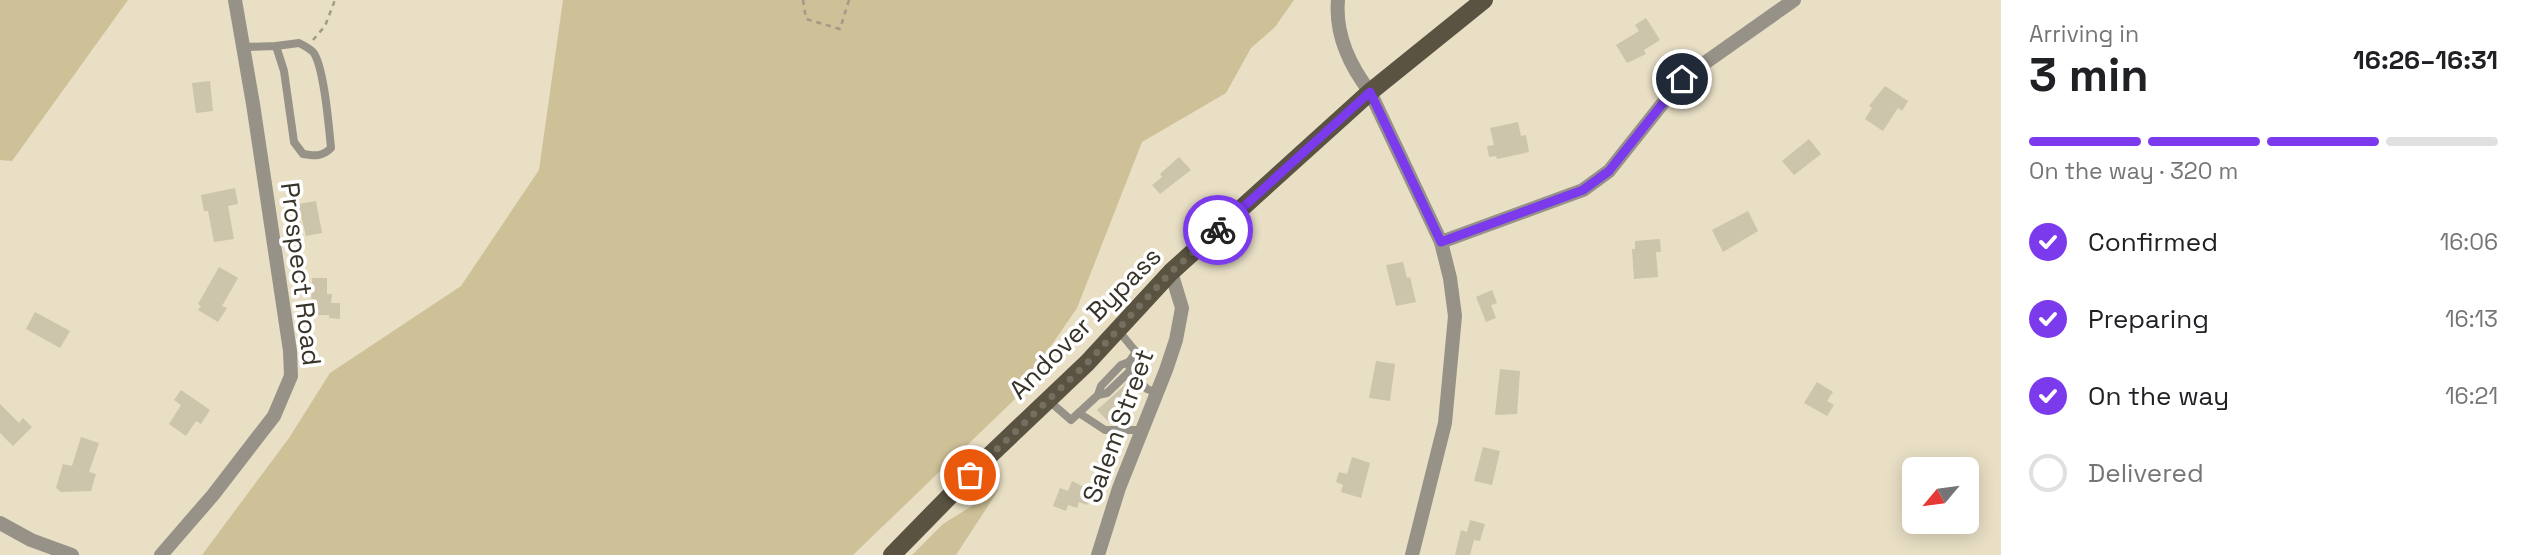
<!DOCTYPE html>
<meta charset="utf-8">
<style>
body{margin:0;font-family:"Space Grotesk",sans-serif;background:#f6f6f6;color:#202124;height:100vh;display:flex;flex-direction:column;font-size:26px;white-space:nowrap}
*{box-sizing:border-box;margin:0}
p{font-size:23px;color:#757577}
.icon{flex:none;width:38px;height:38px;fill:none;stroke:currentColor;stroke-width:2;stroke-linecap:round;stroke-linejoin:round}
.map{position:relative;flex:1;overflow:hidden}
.side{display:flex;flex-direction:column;background:#fff;width:525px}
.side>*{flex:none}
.needle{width:46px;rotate:241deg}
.tools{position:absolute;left:1902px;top:457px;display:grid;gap:14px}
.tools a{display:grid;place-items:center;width:77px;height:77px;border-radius:10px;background:#fff;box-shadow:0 4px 18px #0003;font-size:35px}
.pin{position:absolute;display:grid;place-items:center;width:60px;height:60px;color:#fff;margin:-30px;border:4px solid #fff;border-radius:50%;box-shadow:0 2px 7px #0007}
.courier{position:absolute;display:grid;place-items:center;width:70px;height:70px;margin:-35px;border:5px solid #7c3aed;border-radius:50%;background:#fff;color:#222;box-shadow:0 2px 9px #0007}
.overview em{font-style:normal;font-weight:600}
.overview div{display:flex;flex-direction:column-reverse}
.overview{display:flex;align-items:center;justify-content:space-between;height:119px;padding:0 28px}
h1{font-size:46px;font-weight:600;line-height:52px}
.bar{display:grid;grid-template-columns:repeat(4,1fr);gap:10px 7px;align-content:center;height:84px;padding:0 28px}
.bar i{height:9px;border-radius:5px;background:#e0e0e0}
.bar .active{background:#7c3aed}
.bar p{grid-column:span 4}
ol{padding:0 28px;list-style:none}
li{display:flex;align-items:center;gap:21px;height:77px}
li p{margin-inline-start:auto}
li .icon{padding:7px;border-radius:50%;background:#7c3aed;color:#fff;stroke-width:4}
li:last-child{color:#757577}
li i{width:38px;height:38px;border:4px solid #e0e0e0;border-radius:50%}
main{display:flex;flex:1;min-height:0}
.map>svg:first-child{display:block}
</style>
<main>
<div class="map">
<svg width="2001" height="555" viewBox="0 0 2001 555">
<rect width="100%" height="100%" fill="#e8dfc5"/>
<g fill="#cec097">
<polygon points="0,0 128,0 12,161 0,160"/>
<polygon points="563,0 1294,0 1275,27 1251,48 1226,93 1142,142 1077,308 1014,400 853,555 202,555 289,438 330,373 461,286 539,170"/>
<polygon points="999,489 956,555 912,555 943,524"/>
</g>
<g fill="#ccc4ab">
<polygon points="1646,18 1660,40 1644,50 1646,54 1627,63 1616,45 1639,31 1635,25"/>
<polygon points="210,81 213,111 196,113 192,83"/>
<polygon points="1885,86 1908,101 1902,111 1898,108 1883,131 1865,119 1872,108 1869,106"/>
<polygon points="1518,122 1521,136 1526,135 1529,152 1497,159 1496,156 1489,157 1487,146 1494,145 1490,128"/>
<polygon points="1809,139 1821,154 1794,175 1782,161"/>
<polygon points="1179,157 1191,170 1160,194 1152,185 1162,177 1160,174"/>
<polygon points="235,188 238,204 228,206 234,239 214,242 208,211 204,211 201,195"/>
<polygon points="316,201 322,233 306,236 298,204"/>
<polygon points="1748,211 1758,231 1723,252 1712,230"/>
<polygon points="1660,239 1661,252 1656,252 1658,277 1634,279 1632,249 1635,249 1635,241"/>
<polygon points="1403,262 1407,278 1410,277 1416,302 1396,306 1386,265"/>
<polygon points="219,267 238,278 222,306 227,308 218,322 198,310 201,306 198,304"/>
<polygon points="312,278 327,278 327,294 332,294 331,303 340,303 340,319 329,318 329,315 314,315 314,307 311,307"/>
<polygon points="1492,290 1497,303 1491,305 1496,318 1486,322 1476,297"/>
<polygon points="35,312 70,331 60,348 26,329"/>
<polygon points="1376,361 1395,364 1390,401 1369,398"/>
<polygon points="1500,369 1520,371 1517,414 1495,415"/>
<polygon points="1817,382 1833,392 1827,401 1834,405 1827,416 1804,403"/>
<polygon points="1125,385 1131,391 1122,400 1126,405 1109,422 1097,410"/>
<polygon points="181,390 210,410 201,424 196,421 186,436 169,424 181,405 174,400"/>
<polygon points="0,404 19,423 23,418 32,427 13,446 0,433"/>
<polygon points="81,437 99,443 89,472 96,474 91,491 61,492 56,488 63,464 72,466"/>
<polygon points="1483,447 1500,451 1492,485 1474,481"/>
<polygon points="1352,457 1370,463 1361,498 1341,492 1343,485 1336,482 1339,472 1347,474"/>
<polygon points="1072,481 1092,491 1087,505 1079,502 1077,508 1068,505 1066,511 1053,506 1060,488 1068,491"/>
<polygon points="1470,520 1485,524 1480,541 1474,540 1470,555 1455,555 1461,530 1467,532"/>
</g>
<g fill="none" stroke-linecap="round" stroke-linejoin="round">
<g stroke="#a19a87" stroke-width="2.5" stroke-dasharray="5 5" stroke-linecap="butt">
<polyline points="803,0 806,19 840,29 849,0"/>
<polyline points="313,40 325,26 335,0"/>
</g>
<g stroke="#969288" stroke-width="8">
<path d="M244 47 276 46 284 71 294 142 303 154C315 156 322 157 331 148 329 128 324 65 313 52 309 48 303 45 299 43L276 46"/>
<polyline points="1130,371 1147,389 1158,393"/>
<polyline points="1098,395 1107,393 1130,371 1129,362"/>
<polyline points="1048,400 1071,420 1098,395 1101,386 1121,365 1129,362 1136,352 1118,330"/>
<polyline points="1079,413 1105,430 1143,430"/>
</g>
<g stroke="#969288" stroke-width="14">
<polyline points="1370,92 1441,242 1450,278 1455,316 1445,423 1412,555"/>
<polyline points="1441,242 1583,190 1609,171 1682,79 1794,0"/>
<polyline points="0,523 31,540 72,555"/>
<polyline points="161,555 213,495 274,416 291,376 290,351 253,104 235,0"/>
</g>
<g stroke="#969288" stroke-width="14">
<path d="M1338 0C1335 34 1350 66 1370 92"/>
<polyline points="1098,555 1119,488 1166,370 1176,340 1182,308 1171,272"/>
</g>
<polyline stroke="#5a5341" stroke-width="18" points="892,555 988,457 1087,363 1171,272 1370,92 1484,0"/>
</g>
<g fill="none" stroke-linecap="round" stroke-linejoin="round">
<polyline stroke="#756f60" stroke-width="7" stroke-dasharray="0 12.6" points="970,475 1087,363 1171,272 1218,230"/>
<polyline stroke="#7c3aed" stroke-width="9" points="1218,230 1370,92 1441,242 1583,190 1609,171 1682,79"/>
</g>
<g text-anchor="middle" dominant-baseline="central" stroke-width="7" stroke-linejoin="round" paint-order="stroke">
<g font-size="26" fill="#373329" stroke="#fff">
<text transform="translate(301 274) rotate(83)">Prospect Road</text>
<text transform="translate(1085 323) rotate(-45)">Andover Bypass</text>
<text transform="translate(1118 426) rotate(-70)">Salem Street</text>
</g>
</g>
</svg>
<div class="tools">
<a><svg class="needle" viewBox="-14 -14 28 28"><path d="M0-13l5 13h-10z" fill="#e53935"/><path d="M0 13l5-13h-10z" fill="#757577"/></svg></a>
</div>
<div class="pin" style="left:970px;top:475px;background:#ea580c"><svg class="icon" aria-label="bag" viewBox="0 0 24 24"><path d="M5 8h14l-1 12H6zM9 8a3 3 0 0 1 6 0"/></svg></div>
<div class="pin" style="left:1682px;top:79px;background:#1f2937"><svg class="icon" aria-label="home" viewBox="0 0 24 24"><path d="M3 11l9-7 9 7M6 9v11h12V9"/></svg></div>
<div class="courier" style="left:1218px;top:230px"><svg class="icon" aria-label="bike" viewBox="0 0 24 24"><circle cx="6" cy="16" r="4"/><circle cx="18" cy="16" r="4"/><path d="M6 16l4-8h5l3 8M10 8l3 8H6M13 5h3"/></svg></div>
</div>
<section class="side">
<div class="overview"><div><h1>3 min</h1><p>Arriving in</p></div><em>16:26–16:31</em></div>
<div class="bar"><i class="active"></i><i class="active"></i><i class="active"></i><i></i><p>On the way · 320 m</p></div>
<ol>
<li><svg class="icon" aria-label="check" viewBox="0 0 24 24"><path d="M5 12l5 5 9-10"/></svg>Confirmed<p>16:06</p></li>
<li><svg class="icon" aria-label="check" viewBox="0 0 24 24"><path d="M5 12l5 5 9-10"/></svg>Preparing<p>16:13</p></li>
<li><svg class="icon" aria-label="check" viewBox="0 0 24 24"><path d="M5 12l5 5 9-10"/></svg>On the way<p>16:21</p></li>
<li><i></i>Delivered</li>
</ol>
</section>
</main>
